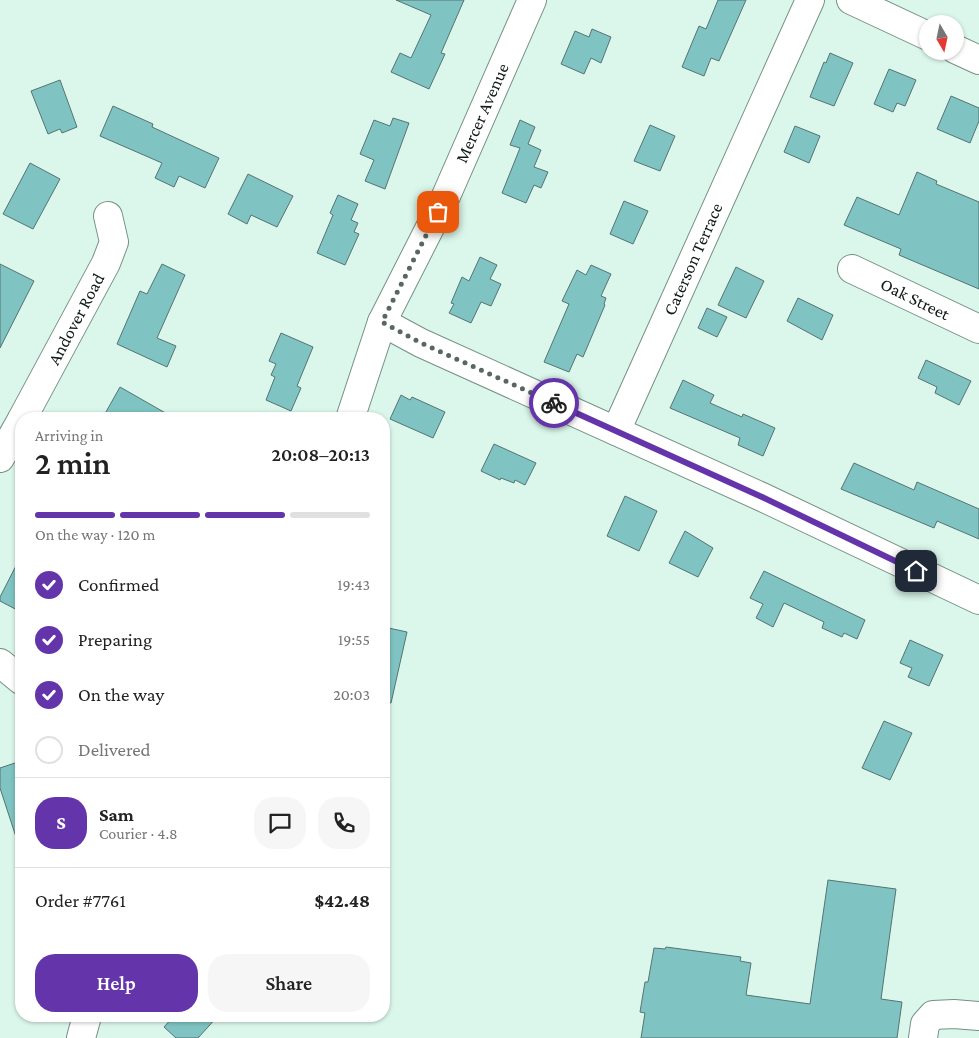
<!DOCTYPE html>
<meta charset="utf-8">
<style>
body{margin:0;font-family:"Crimson Pro",serif;background:#f6f6f6;color:#222;height:100vh;display:flex;flex-direction:column;font-size:19px;white-space:nowrap}
*{box-sizing:border-box;margin:0}
p{font-size:16px;color:#767676}
.icon{flex:none;width:28px;height:28px;fill:none;stroke:currentColor;stroke-width:2;stroke-linecap:round;stroke-linejoin:round}
.map{position:relative;flex:1;overflow:hidden}
.side{position:absolute;left:15px;top:412px;width:375px;height:610px;display:flex;flex-direction:column;background:#fff;border-radius:20px;box-shadow:0 1px 4px #0004}
.side>*{flex:none}
.needle{width:32px;rotate:171deg}
.buttons{position:absolute;left:919px;top:15px;display:grid;gap:10px}
.buttons a{display:grid;place-items:center;width:45px;height:45px;border-radius:50%;background:#fff;box-shadow:0 1px 4px #0004;font-size:25px}
.pin{position:absolute;display:grid;place-items:center;width:42px;height:42px;color:#fff;margin:-21px;border-radius:10px;box-shadow:0 2px 8px #0006}
.courier{position:absolute;display:grid;place-items:center;width:50px;height:50px;margin:-25px;border:4px solid #6434ab;border-radius:50%;background:#fff;color:#222;box-shadow:0 1px 6px #0007}
.overview em{font-style:normal;font-weight:600}
.overview div{display:flex;flex-direction:column-reverse}
.overview{display:flex;align-items:center;justify-content:space-between;height:85px;padding:0 20px}
h1{font-size:32px;font-weight:600;line-height:38px}
.bar{display:grid;grid-template-columns:repeat(4,1fr);gap:8px 5px;align-content:center;height:60px;padding:0 20px}
.bar i{height:6px;border-radius:4px;background:#e0e0e0}
.bar .selected{background:#6434ab}
.bar p{grid-column:span 4}
.line{display:flex;align-items:center;gap:12px;padding:0 20px;border-top:1px solid #e0e0e0}
.line div{flex:1}
.round{display:grid;place-items:center;flex:none;width:52px;height:52px;border-radius:20px;background:#f6f6f6}
ol{padding:0 20px;list-style:none}
li{display:flex;align-items:center;gap:15px;height:55px}
li p{margin-inline-start:auto}
li .icon{padding:5px;border-radius:50%;background:#6434ab;color:#fff;stroke-width:4}
li:last-child{color:#767676}
li i{width:28px;height:28px;border:2px solid #e0e0e0;border-radius:50%}
.cta{display:flex;gap:10px;margin-top:auto;padding:10px 20px}
.cta a{flex:1;height:58px;border-radius:20px;background:#6434ab;color:#fff;font-size:20px;font-weight:600;line-height:58px;text-align:center}
.cta a+a{background:#f6f6f6;color:#222}
.map>svg:first-child{display:block}
</style>
<div class="map">
<svg width="979" height="1038" viewBox="0 0 979 1038">
<rect width="100%" height="100%" fill="#dbf7eb"/>
<g fill="#7fc4c2" stroke="#567372">
<polygon points="396,0 464,0 441,53 445,54 429,89 391,72 400,53 411,58 431,15"/>
<polygon points="718,0 746,0 719,61 711,58 704,76 682,67 699,26 706,29"/>
<polygon points="592,29 611,37 601,63 591,58 584,74 561,64 575,31 589,37"/>
<polygon points="830,53 853,63 834,106 810,97 824,62 826,63"/>
<polygon points="889,69 916,80 905,106 897,103 893,112 874,104"/>
<polygon points="60,80 77,127 62,133 60,129 48,134 31,91"/>
<polygon points="951,96 979,108 979,121 970,143 937,129"/>
<polygon points="113,106 153,124 152,127 219,158 205,188 179,176 174,187 155,178 162,163 100,136"/>
<polygon points="393,118 409,123 385,189 365,181 374,160 360,154 374,120 390,126"/>
<polygon points="520,120 535,127 528,144 541,150 534,167 548,172 541,188 534,185 526,203 502,193 520,148 510,145"/>
<polygon points="650,125 675,136 660,171 634,161"/>
<polygon points="795,126 820,136 809,163 784,152"/>
<polygon points="30,163 60,179 33,229 3,214"/>
<polygon points="917,172 937,181 936,184 979,202 979,289 899,255 901,249 844,225 857,197 899,215"/>
<polygon points="248,174 293,196 277,227 251,215 247,224 228,214"/>
<polygon points="338,195 358,204 351,220 358,223 354,232 359,234 345,265 317,253 333,215 330,213"/>
<polygon points="624,201 648,211 633,244 610,234"/>
<polygon points="480,257 497,265 490,279 501,284 491,306 481,302 471,323 449,313 454,304 451,303 462,277 469,281"/>
<polygon points="0,264 34,281 0,348"/>
<polygon points="162,264 185,275 157,338 176,346 167,367 117,344 140,291 147,294"/>
<polygon points="591,265 611,274 601,296 606,298 604,304 605,305 583,357 577,354 569,372 544,362 569,304 562,301 577,270 586,275"/>
<polygon points="736,267 764,281 746,318 718,305"/>
<polygon points="798,298 833,315 822,340 787,321"/>
<polygon points="707,308 727,317 717,337 698,328"/>
<polygon points="281,333 313,347 297,386 301,388 291,411 266,400 275,377 271,375 276,364 269,361"/>
<polygon points="926,360 971,381 959,405 935,393 937,387 918,378"/>
<polygon points="683,380 714,395 710,403 742,417 743,414 775,428 763,456 738,445 740,438 670,408"/>
<polygon points="120,387 176,419 102,419"/>
<polygon points="401,395 410,400 412,397 445,412 433,438 390,419"/>
<polygon points="494,444 536,463 525,485 515,480 514,483 501,478 500,480 481,471"/>
<polygon points="854,463 914,490 917,482 979,509 979,539 937,521 934,528 841,489"/>
<polygon points="625,496 657,511 639,551 607,536"/>
<polygon points="685,531 713,548 698,577 669,563"/>
<polygon points="21,556 21,612 0,601 0,597"/>
<polygon points="764,571 865,620 857,639 844,633 842,637 822,628 824,622 784,603 773,627 756,618 763,604 750,598"/>
<polygon points="384,627 407,632 391,703 384,702"/>
<polygon points="910,640 943,655 929,686 908,677 912,668 900,663"/>
<polygon points="884,721 912,733 890,780 862,768"/>
<polygon points="21,761 21,842 18,843 0,788 0,768"/>
<polygon points="828,880 896,889 881,999 902,1002 897,1038 641,1038 645,1013 640,1012 645,982 648,982 654,948 665,949 666,947 741,957 740,961 751,963 746,995 810,1004"/>
<polygon points="174,1016 218,1016 198,1038 176,1038 164,1027"/>
</g>
<g fill="none" stroke-linecap="round" stroke-linejoin="round">
<g stroke="#769085" stroke-width="30">
<g id="minor">
<polyline points="851,0 928,36"/>
<polyline points="955,49 979,60"/>
<polyline points="852,269 979,329"/>
<polyline points="382,322 421,343 762,497 979,600"/>
<polyline points="22,419 106,263 114,242 108,216"/>
<polyline points="350,419 382,322 446,196 532,0"/>
<polyline points="616,431 810,0"/>
<polyline points="0,458 21,421"/>
<polyline points="0,663 21,680"/>
<polyline points="81,1038 87,1016"/>
<polyline points="923,1038 925,1024 933,1015 954,1014 979,1016"/>
</g>
</g>
<use href="#minor" stroke="#fff" stroke-width="28"/>
</g>
<g fill="none" stroke-linecap="round" stroke-linejoin="round">
<polyline stroke="#586861" stroke-width="5" stroke-dasharray="0 9" points="438,212 382,322 421,343 554,403"/>
<polyline stroke="#6434ab" stroke-width="6" points="554,403 762,497 916,571"/>
</g>
<g text-anchor="middle" dominant-baseline="central" stroke-width="4.5" stroke-linejoin="round" paint-order="stroke">
<g font-size="18" fill="#111b17" stroke="#fff">
<text transform="translate(482 113) rotate(-66)">Mercer Avenue</text>
<text transform="translate(693 259) rotate(-66)">Caterson Terrace</text>
<text transform="translate(915 299) rotate(26)">Oak Street</text>
<text transform="translate(76 319) rotate(-62)">Andover Road</text>
</g>
</g>
</svg>
<div class="buttons">
<a><svg class="needle" viewBox="-14 -14 28 28"><path d="M0-13l5 13h-10z" fill="#e53935"/><path d="M0 13l5-13h-10z" fill="#767676"/></svg></a>
</div>
<div class="pin" style="left:438px;top:212px;background:#ea580c"><svg class="icon" aria-label="bag" viewBox="0 0 24 24"><path d="M5 8h14l-1 12H6zM9 8a3 3 0 0 1 6 0"/></svg></div>
<div class="pin" style="left:916px;top:571px;background:#1f2937"><svg class="icon" aria-label="home" viewBox="0 0 24 24"><path d="M3 11l9-7 9 7M6 9v11h12V9"/></svg></div>
<div class="courier" style="left:554px;top:403px"><svg class="icon" aria-label="bike" viewBox="0 0 24 24"><circle cx="6" cy="16" r="4"/><circle cx="18" cy="16" r="4"/><path d="M6 16l4-8h5l3 8M10 8l3 8H6M13 5h3"/></svg></div>
<section class="side">
<div class="overview"><div><h1>2 min</h1><p>Arriving in</p></div><em>20:08–20:13</em></div>
<div class="bar"><i class="selected"></i><i class="selected"></i><i class="selected"></i><i></i><p>On the way · 120 m</p></div>
<ol>
<li><svg class="icon" aria-label="check" viewBox="0 0 24 24"><path d="M5 12l5 5 9-10"/></svg>Confirmed<p>19:43</p></li>
<li><svg class="icon" aria-label="check" viewBox="0 0 24 24"><path d="M5 12l5 5 9-10"/></svg>Preparing<p>19:55</p></li>
<li><svg class="icon" aria-label="check" viewBox="0 0 24 24"><path d="M5 12l5 5 9-10"/></svg>On the way<p>20:03</p></li>
<li><i></i>Delivered</li>
</ol>
<div class="line" style="height:90px"><b class="round" style="background:#6434ab;color:#fff">S</b><div><b>Sam</b><p>Courier · 4.8</p></div><a class="round"><svg class="icon" aria-label="chat" viewBox="0 0 24 24"><path d="M4 5h16v11H9l-5 4z"/></svg></a><a class="round"><svg class="icon" aria-label="phone" viewBox="0 0 24 24"><path d="M5 4h4l2 5-3 2q2 4 5 5l2-3 5 2v4C11 20 4 13 5 4z"/></svg></a></div>
<div class="line" style="height:65px"><div>Order #7761</div><b>$42.48</b></div>
<div class="cta"><a>Help</a><a>Share</a></div>
</section>
</div>
